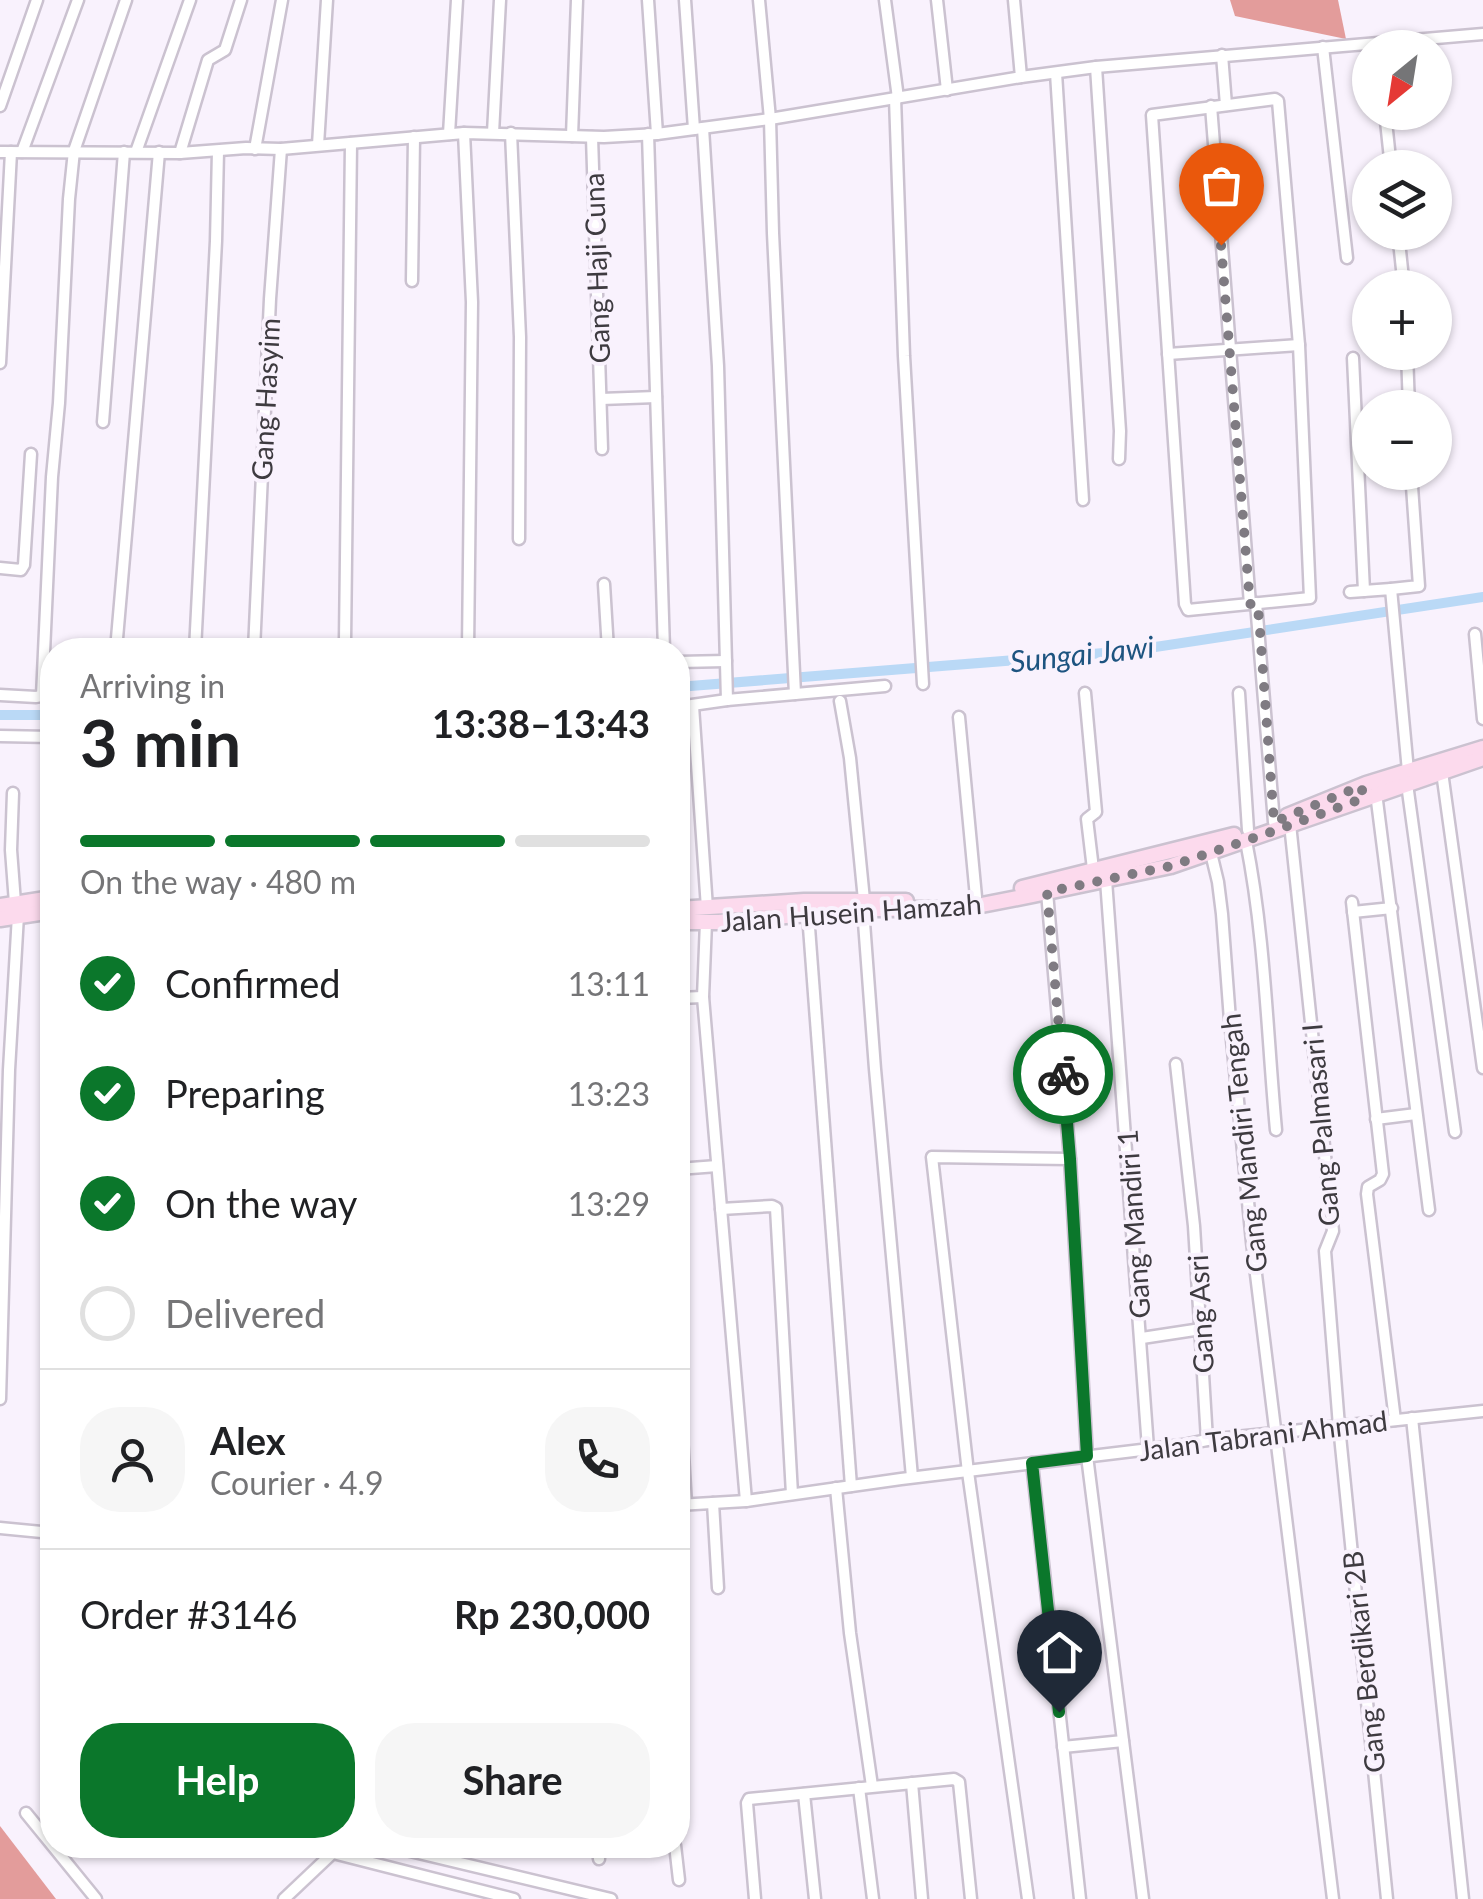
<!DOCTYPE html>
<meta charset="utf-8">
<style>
body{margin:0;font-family:Lato,sans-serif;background:#f6f6f6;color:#202124;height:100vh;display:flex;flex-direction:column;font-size:38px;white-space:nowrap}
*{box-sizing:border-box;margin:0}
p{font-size:32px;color:#757577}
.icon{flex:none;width:55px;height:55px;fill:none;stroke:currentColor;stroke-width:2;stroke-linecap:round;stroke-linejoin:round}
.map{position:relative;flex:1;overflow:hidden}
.sheet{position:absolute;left:40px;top:638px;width:650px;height:1220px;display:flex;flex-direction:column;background:#fff;border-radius:40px;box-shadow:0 2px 8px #0004}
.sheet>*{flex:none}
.needle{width:65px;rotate:210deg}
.controls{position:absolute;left:1352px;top:30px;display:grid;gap:20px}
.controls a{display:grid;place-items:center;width:100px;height:100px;border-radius:50%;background:#fff;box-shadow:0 2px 8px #0004;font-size:50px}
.pin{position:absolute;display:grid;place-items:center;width:85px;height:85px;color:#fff;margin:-102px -42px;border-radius:50% 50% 50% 0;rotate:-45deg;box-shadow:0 0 10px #0007}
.pin .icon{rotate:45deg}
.courier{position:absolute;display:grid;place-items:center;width:100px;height:100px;margin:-50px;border:8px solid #0b772b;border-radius:50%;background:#fff;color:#222;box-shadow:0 2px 12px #0007}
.head em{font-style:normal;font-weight:700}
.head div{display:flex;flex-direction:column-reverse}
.head{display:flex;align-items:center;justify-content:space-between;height:170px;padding:0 40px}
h1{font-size:65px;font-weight:700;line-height:75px}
.bar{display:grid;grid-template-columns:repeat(4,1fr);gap:15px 10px;align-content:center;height:120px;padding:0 40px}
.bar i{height:12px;border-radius:8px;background:#e0e0e0}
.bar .active{background:#0b772b}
.bar p{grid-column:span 4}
.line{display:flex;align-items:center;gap:25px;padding:0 40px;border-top:2px solid #e0e0e0}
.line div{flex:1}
.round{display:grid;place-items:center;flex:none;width:105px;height:105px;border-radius:40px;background:#f6f6f6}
ol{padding:0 40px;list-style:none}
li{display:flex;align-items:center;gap:30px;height:110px}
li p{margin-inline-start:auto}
li .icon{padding:10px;border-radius:50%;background:#0b772b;color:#fff;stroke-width:4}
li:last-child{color:#757577}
li i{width:55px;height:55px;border:5px solid #e0e0e0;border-radius:50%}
.button{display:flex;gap:20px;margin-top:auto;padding:20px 40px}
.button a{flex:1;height:115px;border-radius:40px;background:#0b772b;color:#fff;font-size:40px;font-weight:700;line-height:115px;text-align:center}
.button a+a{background:#f6f6f6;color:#202124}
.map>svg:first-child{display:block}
</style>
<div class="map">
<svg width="1483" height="1899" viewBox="0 0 1483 1899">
<rect width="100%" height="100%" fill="#f9f2fd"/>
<g fill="#e39c9b">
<polygon points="1230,0 1338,0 1346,39 1235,16"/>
<polygon points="0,1826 56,1899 0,1899"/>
</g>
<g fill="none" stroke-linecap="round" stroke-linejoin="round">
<g stroke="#bad9f6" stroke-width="10">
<polyline points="678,687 1129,651 1483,597"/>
<polyline points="0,715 52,715"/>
</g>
<g stroke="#cbc2d0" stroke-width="15">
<g id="street">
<polyline points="648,0 657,134"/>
<polyline points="685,0 694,129"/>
<polyline points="759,0 770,119 773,233 795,694"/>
<polyline points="885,0 898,98"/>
<polyline points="937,0 947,90"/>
<polyline points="1014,0 1021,77"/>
<polyline points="1323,47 1347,258"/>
<polyline points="1222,55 1226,105"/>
<polyline points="1096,67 1120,431 1119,459"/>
<polyline points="1056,73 1083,500"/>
<polyline points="895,98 904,356 923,684"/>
<polygon points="1275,99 1278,101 1299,345 1310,598 1188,610 1185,604 1152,115"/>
<polyline points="0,106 37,0"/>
<polyline points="1211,106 1250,604"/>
<polyline points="1385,112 1391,168"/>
<polyline points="703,128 718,366 727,700"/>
<polyline points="464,133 472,302 468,650"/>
<polyline points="493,133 500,0"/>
<polyline points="511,133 520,337 519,539"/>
<polyline points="449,134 457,0"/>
<polyline points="648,134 664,650"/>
<polyline points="572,136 577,0"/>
<polyline points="592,137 602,449"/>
<polyline points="318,145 327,0"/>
<polyline points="255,149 282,0"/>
<polyline points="0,152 180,153 246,148 281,149 464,133 604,137 657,134 770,119 1021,77 1096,67 1483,34"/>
<polyline points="22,152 78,0"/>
<polyline points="136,152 190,0"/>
<polyline points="180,153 208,60 225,50 241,0"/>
<polyline points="1398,232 1404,288"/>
<polyline points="412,281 414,137"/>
<polyline points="1407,352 1409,408"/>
<polyline points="1168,354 1299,345"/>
<polyline points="1353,358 1364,591"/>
<polyline points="0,363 11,152"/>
<polyline points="601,399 656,397"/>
<polyline points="103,422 124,152"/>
<polyline points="0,568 21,570 24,565 31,454"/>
<polyline points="604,584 608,650"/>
<polyline points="1391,589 1419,586 1411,472"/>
<polyline points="1350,592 1391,589 1408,771"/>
<polyline points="1256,603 1274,822"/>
<polyline points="1475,634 1483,719"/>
<polyline points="345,641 351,143"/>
<polyline points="116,650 159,152"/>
<polyline points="195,650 216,241 218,151"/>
<polyline points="254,650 270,299 281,149"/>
<polyline points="678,662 726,661"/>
<polyline points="1085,693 1096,812 1087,819 1093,869"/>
<polyline points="1239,693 1248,830"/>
<polyline points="0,695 36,697 52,694"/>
<polyline points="42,696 52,477 59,403 69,199 74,151 126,0"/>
<polyline points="840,701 850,758 864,900"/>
<polyline points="693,706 707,908"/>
<polyline points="678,707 727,700 885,686"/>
<polyline points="959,717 976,897"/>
<polyline points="0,736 52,737"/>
<polyline points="1442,772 1483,1068"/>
<polyline points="1407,784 1455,1132"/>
<polyline points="13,793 11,850 15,903"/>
<polyline points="1376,793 1429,1210"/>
<polyline points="1290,824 1333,1231 1325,1251 1339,1426 1387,1899"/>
<path d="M1246 841C1265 936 1267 1034 1276 1130"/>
<polyline points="1211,853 1218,882 1222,914 1230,1020 1252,1242 1333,1899"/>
<polyline points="1106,880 1148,1448"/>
<polyline points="1047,892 1070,1159 1087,1456 1143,1899"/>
<polyline points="1352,902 1383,1174 1380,1180 1368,1187 1367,1194 1395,1420"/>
<polyline points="863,909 875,1069 912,1477"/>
<polyline points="1353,912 1392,908"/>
<polyline points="808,914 851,1486"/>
<polyline points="706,922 703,997 746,1501"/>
<polyline points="678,998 703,997"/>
<polyline points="1176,1064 1194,1226 1207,1440"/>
<polyline points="1376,1119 1416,1114"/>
<polyline points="678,1169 717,1166"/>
<polyline points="721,1209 772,1206 776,1208 792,1494"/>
<polyline points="1142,1338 1201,1329"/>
<polyline points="678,1368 686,1505"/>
<polyline points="0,1399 9,1070 18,915"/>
<polyline points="1412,1418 1463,1899"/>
<polyline points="1032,1463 1080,1899"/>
<polyline points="836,1488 850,1633 872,1786"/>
<polyline points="713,1503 718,1588"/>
<polyline points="678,1505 746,1501 901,1479 1183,1445 1207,1440 1483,1411"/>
<polyline points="0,1528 52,1533"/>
<polyline points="1063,1747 1123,1741"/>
<polyline points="912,1783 922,1899"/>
<polyline points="859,1788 873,1899"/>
<polyline points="804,1794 815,1899"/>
<polyline points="26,1813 96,1899"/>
<polyline points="385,1845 611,1899"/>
<polyline points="598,1845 599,1859"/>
<polyline points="675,1845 679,1880"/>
<polyline points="333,1853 514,1899"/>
<polyline points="284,1899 341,1845"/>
<polyline points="755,1899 747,1803 749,1799 954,1779 959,1782 971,1899"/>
<polyline points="1028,1899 968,1472 932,1157 1070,1159"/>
</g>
</g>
<g stroke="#cbc2d0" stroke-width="19">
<g id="secondary">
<polyline points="1287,816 1366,784 1483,748"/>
<polyline points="1022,888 1234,835"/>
<polyline points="0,906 52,898"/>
<polyline points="678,909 804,901 906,901"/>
<polyline points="0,919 52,911"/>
<polyline points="678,922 719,922 863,909 961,909 1033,895 1171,866 1483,758"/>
</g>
</g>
<use href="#street" stroke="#fff" stroke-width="10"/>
<use href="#secondary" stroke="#fcdaed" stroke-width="14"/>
</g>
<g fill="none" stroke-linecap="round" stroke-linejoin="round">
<polyline stroke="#7f7b82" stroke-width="10" stroke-dasharray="0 18" points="1063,1074 1047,892 1171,866 1277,830 1364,798 1361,786 1274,822 1259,617 1256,603 1250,604 1221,245"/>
<polyline stroke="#0b772b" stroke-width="12" points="1059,1712 1032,1463 1087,1456 1070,1159 1063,1074"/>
</g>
<g text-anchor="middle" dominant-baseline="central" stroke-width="8" stroke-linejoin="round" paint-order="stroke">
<g font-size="28" fill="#3e3b40" stroke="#f9f2fd">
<text transform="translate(596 268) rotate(-92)">Gang Haji Cuna</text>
<text transform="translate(265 399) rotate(-87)">Gang Hasyim</text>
<text transform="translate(851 912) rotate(-4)">Jalan Husein Hamzah</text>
<text transform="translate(1320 1125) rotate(-95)">Gang Palmasari I</text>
<text transform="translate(1243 1143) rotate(-96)">Gang Mandiri Tengah</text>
<text transform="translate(1133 1224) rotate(-94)">Gang Mandiri 1</text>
<text transform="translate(1200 1314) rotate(-93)">Gang Asri</text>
<text transform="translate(1263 1435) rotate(-7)">Jalan Tabrani Ahmad</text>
<text transform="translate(1363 1662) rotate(-96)">Gang Berdikari 2B</text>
</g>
<g font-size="30" font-style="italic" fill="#1d5480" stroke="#f9f2fd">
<text transform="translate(1082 653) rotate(-6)">Sungai Jawi</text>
</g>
</g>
</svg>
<div class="controls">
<a><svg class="needle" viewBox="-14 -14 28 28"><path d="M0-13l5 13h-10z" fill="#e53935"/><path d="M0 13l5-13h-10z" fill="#757577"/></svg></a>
<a><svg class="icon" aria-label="layers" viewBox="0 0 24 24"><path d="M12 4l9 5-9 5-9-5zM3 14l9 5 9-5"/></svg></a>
<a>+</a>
<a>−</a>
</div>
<div class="pin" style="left:1221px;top:245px;background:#ea580c"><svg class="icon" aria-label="bag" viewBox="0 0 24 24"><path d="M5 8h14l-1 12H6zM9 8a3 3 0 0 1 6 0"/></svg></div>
<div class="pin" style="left:1059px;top:1712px;background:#1f2937"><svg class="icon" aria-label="home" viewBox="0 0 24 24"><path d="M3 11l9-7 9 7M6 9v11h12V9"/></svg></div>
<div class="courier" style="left:1063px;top:1074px"><svg class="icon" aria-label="bike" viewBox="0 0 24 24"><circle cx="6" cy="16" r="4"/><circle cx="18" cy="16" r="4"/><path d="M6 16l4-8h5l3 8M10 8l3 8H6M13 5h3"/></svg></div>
<section class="sheet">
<div class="head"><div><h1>3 min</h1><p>Arriving in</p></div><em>13:38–13:43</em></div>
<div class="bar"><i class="active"></i><i class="active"></i><i class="active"></i><i></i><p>On the way · 480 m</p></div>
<ol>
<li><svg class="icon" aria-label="check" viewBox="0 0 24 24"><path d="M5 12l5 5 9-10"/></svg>Confirmed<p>13:11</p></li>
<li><svg class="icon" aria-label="check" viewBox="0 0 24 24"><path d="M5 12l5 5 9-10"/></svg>Preparing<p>13:23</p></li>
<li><svg class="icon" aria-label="check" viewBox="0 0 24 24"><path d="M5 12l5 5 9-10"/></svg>On the way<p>13:29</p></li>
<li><i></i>Delivered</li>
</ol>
<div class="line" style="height:180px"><a class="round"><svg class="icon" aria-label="person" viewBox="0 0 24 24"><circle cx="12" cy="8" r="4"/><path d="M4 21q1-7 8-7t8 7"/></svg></a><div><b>Alex</b><p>Courier · 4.9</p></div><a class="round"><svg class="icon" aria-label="phone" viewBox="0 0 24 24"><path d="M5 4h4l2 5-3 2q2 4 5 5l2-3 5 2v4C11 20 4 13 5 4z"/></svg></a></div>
<div class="line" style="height:130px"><div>Order #3146</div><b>Rp 230,000</b></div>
<div class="button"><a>Help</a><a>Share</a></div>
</section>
</div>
